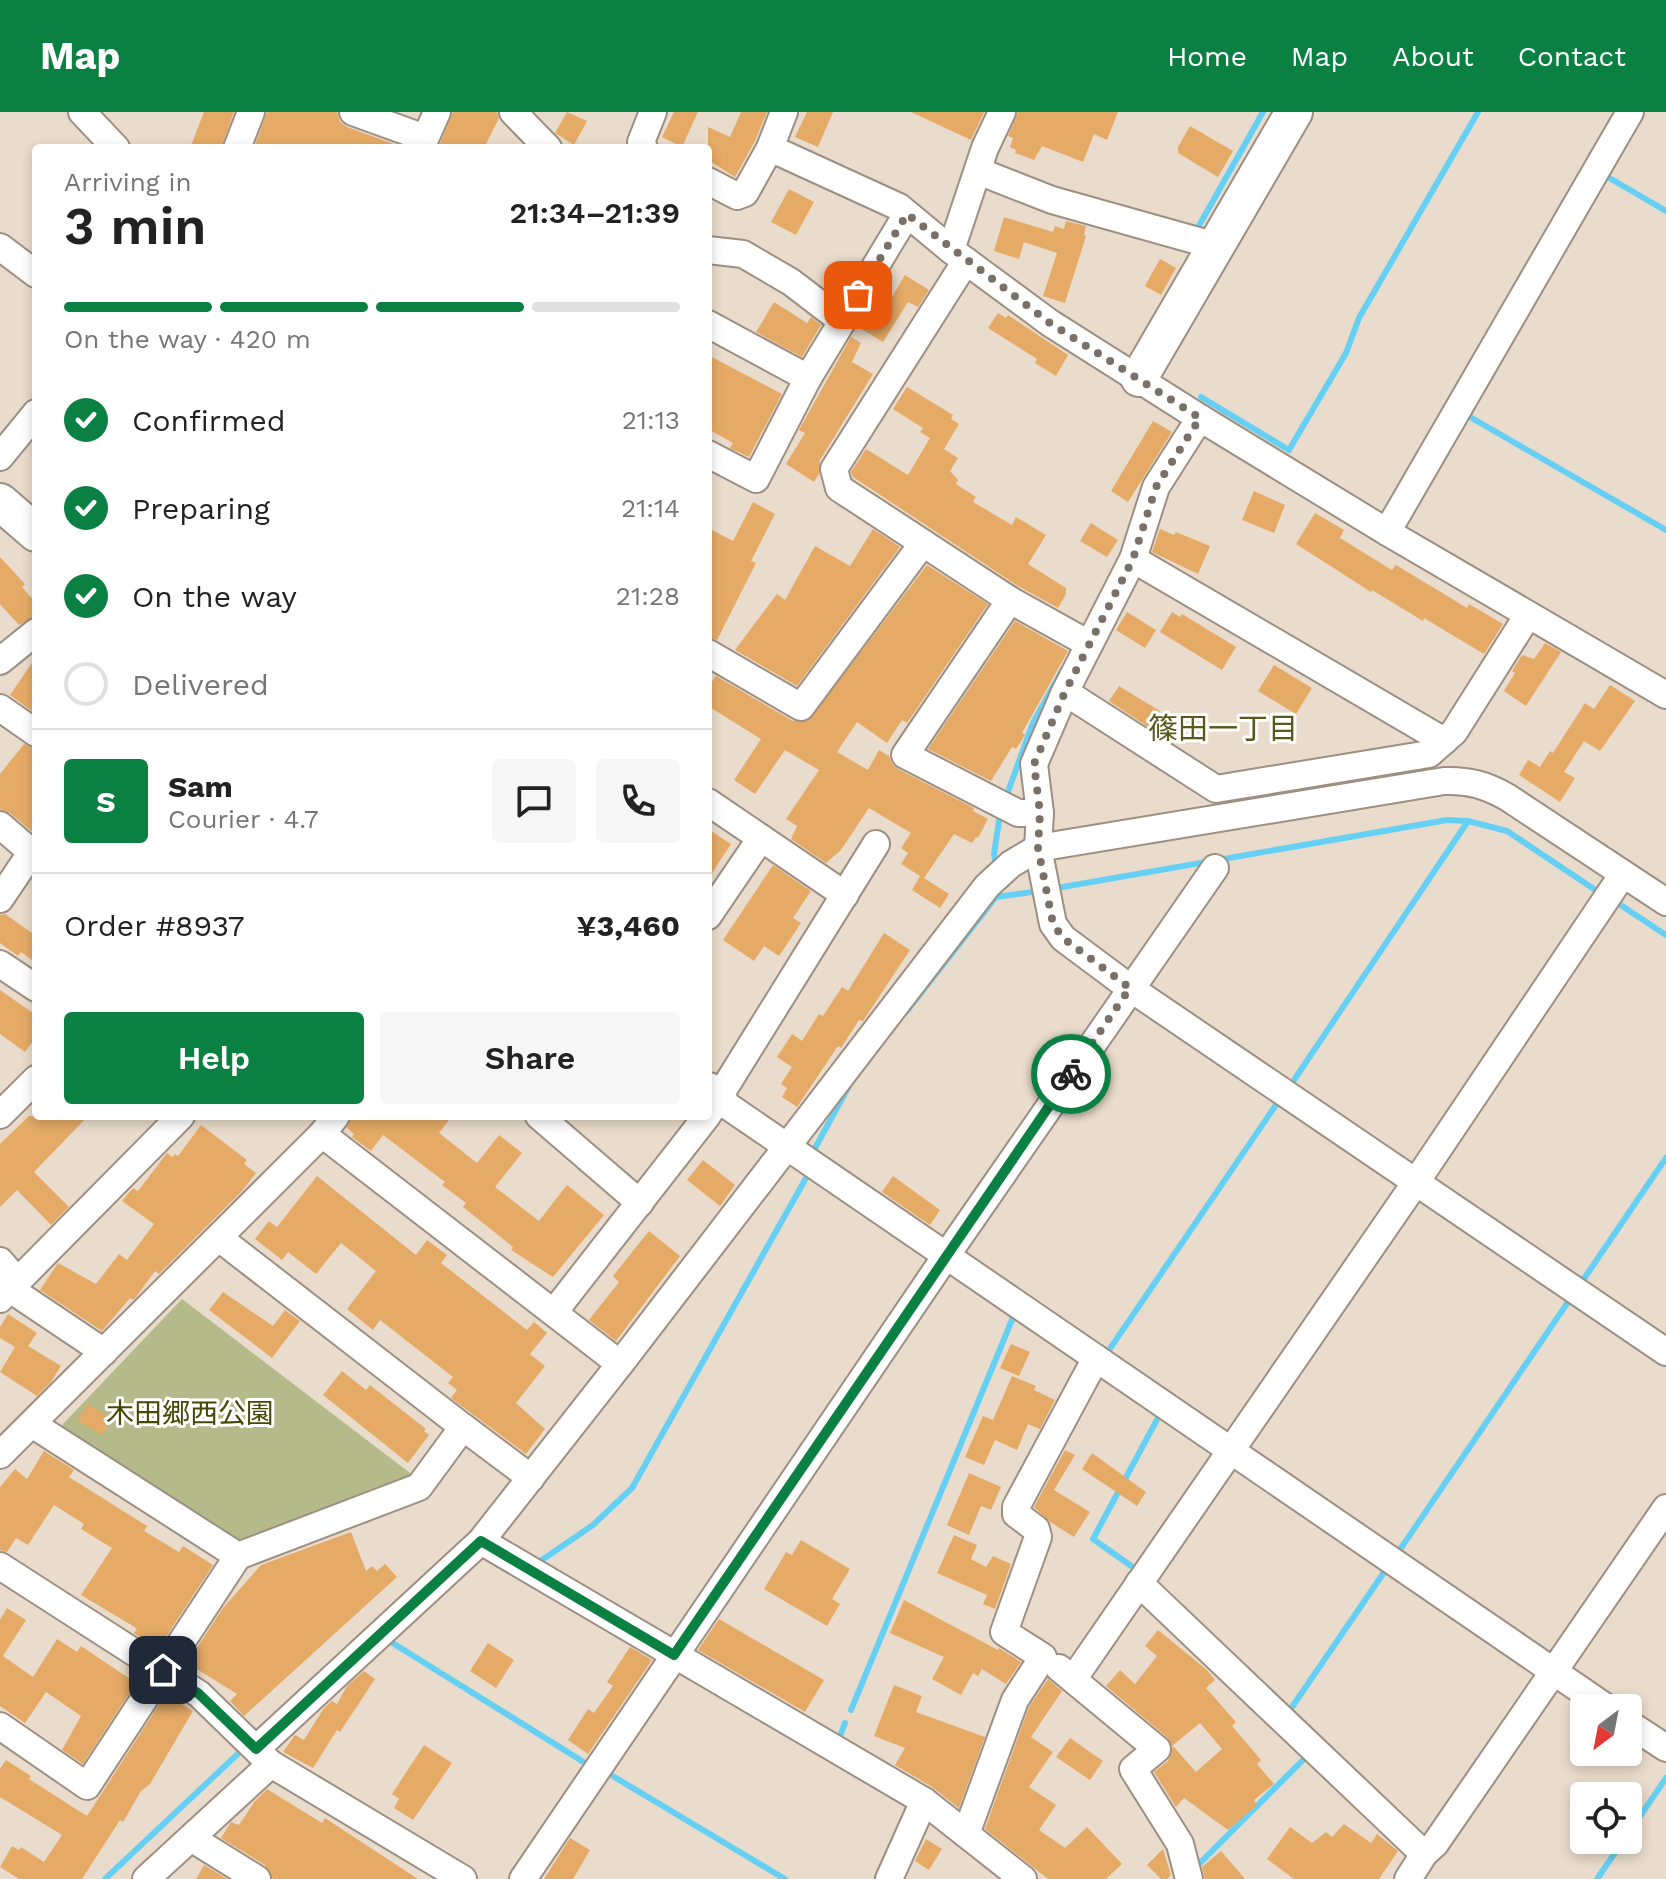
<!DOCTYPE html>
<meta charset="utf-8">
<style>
body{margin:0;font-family:"Work Sans","Noto Sans JP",sans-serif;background:#f6f6f6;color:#222;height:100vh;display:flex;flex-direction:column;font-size:30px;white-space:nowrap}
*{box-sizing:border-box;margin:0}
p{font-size:26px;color:#767676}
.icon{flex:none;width:44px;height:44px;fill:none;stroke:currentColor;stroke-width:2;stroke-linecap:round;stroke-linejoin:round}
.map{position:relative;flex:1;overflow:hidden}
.sheet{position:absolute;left:32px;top:32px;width:680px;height:976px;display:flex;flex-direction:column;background:#fff;border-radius:8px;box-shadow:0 4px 12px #0003}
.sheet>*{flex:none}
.needle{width:52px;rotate:212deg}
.tools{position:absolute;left:1570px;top:1582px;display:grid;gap:16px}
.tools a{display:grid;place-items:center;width:72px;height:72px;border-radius:8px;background:#fff;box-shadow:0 4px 12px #0003;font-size:40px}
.pin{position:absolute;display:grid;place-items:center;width:68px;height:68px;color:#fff;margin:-34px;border-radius:16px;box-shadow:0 4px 12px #0006}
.courier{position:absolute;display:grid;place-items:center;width:80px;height:80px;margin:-40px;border:6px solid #0b8043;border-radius:50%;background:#fff;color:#222;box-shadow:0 2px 10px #0007}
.summary em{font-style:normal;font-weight:600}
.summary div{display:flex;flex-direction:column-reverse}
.summary{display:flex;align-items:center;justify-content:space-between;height:136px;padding:0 32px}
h1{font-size:52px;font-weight:600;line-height:60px}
.bar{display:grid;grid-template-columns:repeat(4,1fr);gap:12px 8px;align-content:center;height:96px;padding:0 32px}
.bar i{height:10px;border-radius:6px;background:#e0e0e0}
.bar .current{background:#0b8043}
.bar p{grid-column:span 4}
.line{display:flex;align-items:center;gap:20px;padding:0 32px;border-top:2px solid #e0e0e0}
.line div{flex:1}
.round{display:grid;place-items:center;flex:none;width:84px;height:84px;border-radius:8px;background:#f6f6f6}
ol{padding:0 32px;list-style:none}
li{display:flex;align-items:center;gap:24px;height:88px}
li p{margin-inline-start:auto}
li .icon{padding:8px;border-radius:50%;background:#0b8043;color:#fff;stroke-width:4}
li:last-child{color:#767676}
li i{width:44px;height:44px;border:4px solid #e0e0e0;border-radius:50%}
.cta{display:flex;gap:16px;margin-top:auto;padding:16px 32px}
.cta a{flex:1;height:92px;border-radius:8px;background:#0b8043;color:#fff;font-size:32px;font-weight:600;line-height:92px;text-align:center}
.cta a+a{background:#f6f6f6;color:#222}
header{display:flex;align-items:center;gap:48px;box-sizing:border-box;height:112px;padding:0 40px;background:#0b8043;color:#fff}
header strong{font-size:38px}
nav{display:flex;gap:44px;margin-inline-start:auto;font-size:28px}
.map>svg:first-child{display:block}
</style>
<header>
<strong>Map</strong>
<nav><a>Home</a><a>Map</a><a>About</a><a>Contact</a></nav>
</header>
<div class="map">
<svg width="1666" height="1767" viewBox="0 0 1666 1767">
<rect width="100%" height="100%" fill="#eadccc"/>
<polygon fill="#b4ba89" points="182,1187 414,1364 242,1435 64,1322 63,1312"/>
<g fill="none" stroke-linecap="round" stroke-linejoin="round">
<g stroke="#66d0f4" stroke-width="6">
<polyline points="1606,64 1666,99"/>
<polyline points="1196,119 1263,0"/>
<polyline points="1201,285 1289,338 1346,241 1359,206 1478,0"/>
<polyline points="1470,305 1666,418"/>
<polyline points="1006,685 1033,611 1063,557"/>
<polyline points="996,752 994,742 1000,702"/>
<polyline points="1057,776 1447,708 1467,709"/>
<polyline points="1613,788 1666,823"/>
<polyline points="907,899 996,785 1040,779"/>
<polyline points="1290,974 1468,709 1507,719 1600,781"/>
<polyline points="814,1038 849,974"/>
<polyline points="1579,1174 1666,1046"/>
<polyline points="1107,1241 1280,987"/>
<polyline points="1397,1442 1570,1187"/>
<polyline points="543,1453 539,1450 593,1413 632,1376 806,1066"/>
<polyline points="1137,1458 1093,1427 1160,1302 1156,1299"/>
<polyline points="391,1530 590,1654"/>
<polyline points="851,1598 1014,1203 1018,1206"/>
<polyline points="1290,1598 1387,1456"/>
<polyline points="839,1627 845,1611"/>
<polyline points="606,1660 785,1767"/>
<polyline points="1628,1722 1666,1666"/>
<polyline points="1194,1757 1306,1645"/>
<polyline points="105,1767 242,1638"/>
<polyline points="1597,1767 1624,1728"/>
</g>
</g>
<g fill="#e5aa66">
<polygon points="204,0 234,0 221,36 190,36"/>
<polygon points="267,0 337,0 340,10 347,15 405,36 254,36"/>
<polygon points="453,0 497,0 499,6 484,36 438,36"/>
<polygon points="567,0 587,9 574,33 555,21"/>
<polygon points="674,0 698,0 682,35 662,25"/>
<polygon points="741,0 767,0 755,29 735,65 708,48 708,15 730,25"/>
<polygon points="807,0 833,0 818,35 795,25"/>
<polygon points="911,0 984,0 971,28"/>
<polygon points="1018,0 1118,0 1107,28 1094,22 1083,50 1042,34 1034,48 1015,41 1016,38 1010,35 1013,26 1008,24"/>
<polygon points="1190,14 1233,39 1218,65 1178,41 1178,35"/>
<polygon points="789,77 814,90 796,123 771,110"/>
<polygon points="1004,105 1053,120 1055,114 1064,117 1066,109 1086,114 1084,123 1086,124 1065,191 1043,184 1057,141 1024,130 1019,147 994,139"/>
<polygon points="1160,147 1176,156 1161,183 1145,174"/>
<polygon points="905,163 929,178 918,195 908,190 883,230 858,215 880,177 892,185"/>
<polygon points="774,190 807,211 811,205 821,213 802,245 756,220"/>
<polygon points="998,201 1006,206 1008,203 1068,243 1056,264 1035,251 1037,247 988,216"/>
<polygon points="851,225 861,231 852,250 873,262 820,348 819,362 814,370 786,352 805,321 799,318"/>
<polygon points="708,243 782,282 749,345 730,336 733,331 708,317"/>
<polygon points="907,275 953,303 951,307 959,312 944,337 958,346 950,359 958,368 956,372 976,385 973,390 1012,413 1016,405 1046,423 1028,452 1066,476 1066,482 1058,496 1018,474 853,365 851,360 866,337 908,363 930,326 920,320 923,316 893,297"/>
<polygon points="1153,309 1172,320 1128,390 1111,379"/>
<polygon points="1254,379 1285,393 1274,421 1242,408"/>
<polygon points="753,390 775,402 751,449 756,451 717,528 708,525 708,416 733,429"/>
<polygon points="1315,401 1344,418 1340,426 1392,458 1396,453 1467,496 1469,492 1503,512 1484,542 1424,506 1423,509 1372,478 1371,480 1296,432"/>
<polygon points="1091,411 1118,428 1107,445 1080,429"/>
<polygon points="873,417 900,435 797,574 735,538 777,482 785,488 815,434 850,454"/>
<polygon points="1160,417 1174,423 1176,420 1210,434 1198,462 1152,440"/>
<polygon points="0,445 25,472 22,475 36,491 36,504 19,513 0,492"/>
<polygon points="927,453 988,492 907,611 902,608 887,631 857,610 837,640 868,658 879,638 889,644 892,652 898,657 974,696 973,699 988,707 978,726 976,725 972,731 954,722 924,766 949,782 940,796 912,778 920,764 901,752 908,741 901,736 911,721 869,696 841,738 826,751 791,727 797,714 786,707 819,658 785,638 755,682 734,668 761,627 708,594 708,575 716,564 793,609 808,609"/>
<polygon points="1127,500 1156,518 1145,536 1116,518"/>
<polygon points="1172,500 1180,505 1182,502 1236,535 1222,558 1160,520"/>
<polygon points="1015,509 1068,539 1022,621 1025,623 1016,637 1012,635 991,669 928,637"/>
<polygon points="1545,531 1561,540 1526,594 1504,579 1515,561 1512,559 1522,543 1534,547"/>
<polygon points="36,545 36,602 10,583"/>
<polygon points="1274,553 1312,576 1296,602 1258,579"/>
<polygon points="1610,573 1635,589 1600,639 1584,629 1564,660 1575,666 1560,690 1519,663 1528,648 1540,655 1550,639 1553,641 1585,591 1594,597"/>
<polygon points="1119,574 1160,599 1150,616 1109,589"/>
<polygon points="24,632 36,637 35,722 10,701 0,697 0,662"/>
<polygon points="708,717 731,732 708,767"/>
<polygon points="773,753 811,779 793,806 801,811 779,844 764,834 754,849 723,828"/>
<polygon points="5,802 36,824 36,851 21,840 18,844 0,831 0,803"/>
<polygon points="884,821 910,838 863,909 859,908 841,936 838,934 797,995 782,985 787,976 781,972 792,955 777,945 792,922 802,929 819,902 823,904 842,875 848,879"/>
<polygon points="0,878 36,903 36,925 25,940 0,922"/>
<polygon points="29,1004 88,1004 34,1060 69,1095 51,1113 17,1078 0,1095 0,1032"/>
<polygon points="352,1004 452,1004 439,1021 477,1051 499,1023 522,1041 495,1075 539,1109 567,1073 604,1103 553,1165 511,1138 513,1135 463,1095 466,1091 442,1073 445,1070 383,1023 371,1039 352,1025 354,1022 347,1016"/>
<polygon points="201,1013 247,1048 244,1052 256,1061 242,1079 159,1162 155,1159 136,1185 133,1188 130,1186 102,1219 40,1178 58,1151 96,1172 119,1142 127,1148 154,1112 122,1089 133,1076 138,1079 167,1041 172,1045 175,1042 178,1044"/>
<polygon points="703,1048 735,1073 720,1094 687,1068"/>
<polygon points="317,1064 416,1143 427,1128 447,1143 441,1151 527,1218 534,1210 547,1221 530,1242 545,1254 516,1291 545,1317 526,1342 451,1286 457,1278 448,1271 453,1265 380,1208 373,1218 347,1197 376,1159 341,1131 316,1162 288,1140 282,1148 255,1127 269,1109 277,1115"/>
<polygon points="893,1064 940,1098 930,1113 882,1080"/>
<polygon points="649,1119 680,1144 616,1229 589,1208 619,1170 613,1164"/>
<polygon points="223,1180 273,1214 285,1198 300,1209 272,1246 209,1198"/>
<polygon points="8,1202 37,1221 28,1234 61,1254 51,1270 37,1284 0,1260 15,1235 0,1226 0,1215"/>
<polygon points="1011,1232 1030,1240 1019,1264 1000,1256"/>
<polygon points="342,1259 366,1278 370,1273 426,1317 424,1319 429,1323 408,1351 323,1283"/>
<polygon points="1012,1264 1036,1274 1034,1278 1055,1288 1040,1317 1028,1312 1017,1338 995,1328 984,1353 965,1345 983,1304 993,1308"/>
<polygon points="88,1292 112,1307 102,1323 77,1308"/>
<polygon points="1065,1338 1075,1343 1054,1378 1090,1400 1074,1425 1050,1410 1034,1395"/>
<polygon points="44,1339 74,1358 69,1365 147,1414 144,1419 179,1440 183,1434 213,1453 160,1534 157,1532 155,1535 134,1521 137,1517 133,1514 81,1483 112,1436 81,1417 84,1412 54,1393 28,1433 16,1426 7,1440 0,1438 0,1375 15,1357 27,1367"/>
<polygon points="1092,1341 1146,1380 1137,1394 1082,1357"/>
<polygon points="969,1361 1001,1375 991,1398 981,1394 969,1423 947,1413"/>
<polygon points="351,1420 366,1459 372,1454 377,1459 385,1452 397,1465 244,1604 230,1589 237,1582 187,1551 223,1496 261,1453"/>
<polygon points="954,1423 977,1433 971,1447 986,1455 993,1444 1011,1452 995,1497 983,1492 987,1483 937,1461"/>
<polygon points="801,1428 850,1457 832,1487 840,1492 827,1514 764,1477 786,1440 792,1443"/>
<polygon points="904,1488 998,1538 999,1536 1021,1550 1006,1572 982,1557 978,1564 973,1561 961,1583 932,1567 944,1545 890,1521"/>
<polygon points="7,1496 26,1508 3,1544 33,1565 57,1527 77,1540 81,1534 136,1571 83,1652 62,1638 81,1604 46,1580 25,1611 0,1594 0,1508"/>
<polygon points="719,1507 824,1568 805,1600 698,1538"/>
<polygon points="1158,1518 1207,1558 1215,1568 1206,1576 1236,1610 1232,1614 1261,1648 1257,1652 1274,1672 1254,1688 1257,1693 1228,1718 1184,1686 1176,1695 1154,1660 1168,1649 1173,1634 1196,1660 1222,1637 1200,1611 1172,1634 1167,1625 1106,1574 1120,1558 1135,1572 1157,1544 1145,1534"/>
<polygon points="488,1531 514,1548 496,1576 470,1559"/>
<polygon points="630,1535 652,1548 588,1642 568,1628 588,1597 594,1601 613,1574 607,1570"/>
<polygon points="364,1559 375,1567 340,1620 337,1618 313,1656 283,1640 295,1623 304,1628 324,1596 332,1589 337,1592 347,1574"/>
<polygon points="1048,1567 1062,1579 1031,1625 1053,1640 1029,1675 1056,1693 1039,1718 1065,1736 1087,1715 1122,1752 1106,1767 1048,1767 985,1717 1029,1595"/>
<polygon points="894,1573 922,1584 916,1600 985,1625 959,1696 932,1675 895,1653 905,1636 874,1624"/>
<polygon points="166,1582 193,1599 150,1672 141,1679 123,1710 120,1708 82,1767 19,1767 0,1755 12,1734 19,1738 21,1735 44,1750 62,1723 0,1685 0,1657 6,1648 31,1664 29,1667 87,1704"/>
<polygon points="1070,1626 1103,1649 1090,1668 1056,1645"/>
<polygon points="424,1633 452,1651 413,1708 394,1696 399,1687 392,1682"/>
<polygon points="267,1677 322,1711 325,1706 418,1767 273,1767 265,1753 221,1726 231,1710 239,1713 255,1689"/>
<polygon points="1344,1712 1371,1731 1377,1722 1398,1739 1379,1767 1294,1767 1267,1747 1290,1715 1312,1731 1326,1720 1332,1725"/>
<polygon points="570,1726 590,1738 573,1767 544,1767"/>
<polygon points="926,1727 942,1737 929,1758 915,1749"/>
<polygon points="1163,1737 1171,1763 1167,1767 1161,1767 1147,1753"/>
<polygon points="1221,1739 1245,1767 1205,1767 1202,1755"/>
<polygon points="204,1753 227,1767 196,1767"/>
</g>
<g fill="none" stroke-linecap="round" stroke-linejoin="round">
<g stroke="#9d8f81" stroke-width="30">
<g id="street">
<polyline points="82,0 116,36"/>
<polyline points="353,0 425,26"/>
<polyline points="513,0 548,36"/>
<polyline points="784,0 770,36 899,95 951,138"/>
<polyline points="1002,0 985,36 951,138 1050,211 1200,306 1387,420 1666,583"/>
<polyline points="237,36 251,0"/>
<polyline points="421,36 437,0"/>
<polyline points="644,36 641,30 653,0"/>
<polyline points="978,59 1052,88 1216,134"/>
<polyline points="708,69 737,84 745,81 770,36"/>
<polyline points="0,135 36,162"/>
<polyline points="708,138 743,142 791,170 842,209"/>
<polyline points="966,149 834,357 839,376 1010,488 1089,532"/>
<polyline points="708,212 808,266"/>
<polyline points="1200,306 1156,375 1133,447 1065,580 1034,652 1040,701 1038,736 1053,812 1063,826 1130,876 1666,1240"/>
<polyline points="708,342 756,367 808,266 907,102"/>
<polyline points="0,345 36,301"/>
<polyline points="1387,420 1630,0"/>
<polyline points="1133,447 1444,629"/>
<polyline points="1010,488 905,643 1018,701 1040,701"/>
<polyline points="708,541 801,595 923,431"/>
<polyline points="0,549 36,520"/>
<polyline points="1065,580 1216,677 1429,642 1454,620 1528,503"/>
<polyline points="0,596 36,621"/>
<polyline points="708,690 845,783"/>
<polyline points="0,713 36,744"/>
<polyline points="0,787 31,741"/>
<polyline points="708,804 761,726"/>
<polyline points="0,852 36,876"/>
<polyline points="719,988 1607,1596"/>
<polyline points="709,1001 876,732"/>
<polyline points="0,1003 36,967"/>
<polyline points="539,1004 640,1091"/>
<polyline points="0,1149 18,1170"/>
<polyline points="10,1177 104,1240"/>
<polyline points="0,1187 181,1004"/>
<polyline points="554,1200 707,1004"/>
<path d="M620 1252 987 774 1011 752 1038 736 1444 669C1468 668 1486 673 1507 685L1666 790"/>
<polyline points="32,1312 238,1444"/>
<polyline points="463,1315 531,1366"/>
<polyline points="0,1343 322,1022 336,1004"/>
<polyline points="481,1429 924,1689 1023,1767"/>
<polyline points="0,1454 199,1582 271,1652 463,1767"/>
<polyline points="1139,1471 1424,1742"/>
<polyline points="1059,1556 1157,1637 1133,1657 1180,1732 1189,1767"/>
<polyline points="1074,1566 1416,1070 1623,762"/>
<polyline points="1628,1611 1666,1636"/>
<polyline points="0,1614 87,1674 238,1444 419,1375 463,1315 219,1126"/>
<polyline points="256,1637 481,1429 620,1252 322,1022"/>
<polyline points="966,1722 1015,1588 1043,1545 1004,1520 1038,1425 1036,1417 1016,1402 1016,1395 1096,1246"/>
<polyline points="191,1726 257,1767"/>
<polyline points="146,1767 271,1652"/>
<polyline points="523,1767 946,1144 1215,756"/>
<polyline points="889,1767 924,1689"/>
<polyline points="1408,1767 1424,1742 1435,1732 1666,1396"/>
</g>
</g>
<g stroke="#9d8f81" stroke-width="40">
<g id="secondary">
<polyline points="1139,266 1294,0"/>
<polyline points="0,390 36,421"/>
<polyline points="708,979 719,988"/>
</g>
</g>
<use href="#street" stroke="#fff" stroke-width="26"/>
<use href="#secondary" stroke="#fff" stroke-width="36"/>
</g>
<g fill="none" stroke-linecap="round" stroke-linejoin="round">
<polyline stroke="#797067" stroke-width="8" stroke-dasharray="0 14.4" points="858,183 907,102 1050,211 1200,306 1156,375 1133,447 1065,580 1034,652 1040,701 1038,736 1053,812 1063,826 1130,876 1071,962"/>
<polyline stroke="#0b8043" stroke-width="10" points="163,1558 199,1582 256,1637 481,1429 674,1543 1071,962"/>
</g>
<g text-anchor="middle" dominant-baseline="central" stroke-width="6" stroke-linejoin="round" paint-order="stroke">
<g font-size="28" fill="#454905" stroke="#fff">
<text x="190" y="1301">木田郷西公園</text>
</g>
<g font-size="30" fill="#5a581d" stroke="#fff">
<text x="1223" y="616">篠田一丁目</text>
</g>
</g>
</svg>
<div class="tools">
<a><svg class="needle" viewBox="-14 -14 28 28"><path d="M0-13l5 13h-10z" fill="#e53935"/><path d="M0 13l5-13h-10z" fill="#767676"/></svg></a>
<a><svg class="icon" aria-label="locate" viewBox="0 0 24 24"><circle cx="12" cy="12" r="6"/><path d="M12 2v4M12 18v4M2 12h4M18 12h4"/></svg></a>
</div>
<div class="pin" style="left:858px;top:183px;background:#ea580c"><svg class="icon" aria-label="bag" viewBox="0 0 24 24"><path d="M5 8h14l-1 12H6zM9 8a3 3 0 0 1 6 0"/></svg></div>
<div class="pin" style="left:163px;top:1558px;background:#1f2937"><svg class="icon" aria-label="home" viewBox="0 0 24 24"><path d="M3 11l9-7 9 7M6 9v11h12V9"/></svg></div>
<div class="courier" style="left:1071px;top:962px"><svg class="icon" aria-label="bike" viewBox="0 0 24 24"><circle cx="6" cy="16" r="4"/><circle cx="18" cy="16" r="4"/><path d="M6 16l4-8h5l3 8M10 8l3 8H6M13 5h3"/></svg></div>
<section class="sheet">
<div class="summary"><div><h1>3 min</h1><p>Arriving in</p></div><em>21:34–21:39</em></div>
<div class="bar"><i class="current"></i><i class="current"></i><i class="current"></i><i></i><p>On the way · 420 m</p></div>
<ol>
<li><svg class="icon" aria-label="check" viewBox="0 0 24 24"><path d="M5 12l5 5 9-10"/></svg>Confirmed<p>21:13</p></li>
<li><svg class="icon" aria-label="check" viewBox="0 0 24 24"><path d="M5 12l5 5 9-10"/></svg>Preparing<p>21:14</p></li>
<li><svg class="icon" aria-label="check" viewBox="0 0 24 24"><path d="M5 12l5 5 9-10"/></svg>On the way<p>21:28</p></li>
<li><i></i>Delivered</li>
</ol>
<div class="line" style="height:144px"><b class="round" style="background:#0b8043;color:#fff">S</b><div><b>Sam</b><p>Courier · 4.7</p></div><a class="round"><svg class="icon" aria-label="chat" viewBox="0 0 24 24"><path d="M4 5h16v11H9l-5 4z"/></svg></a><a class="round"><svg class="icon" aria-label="phone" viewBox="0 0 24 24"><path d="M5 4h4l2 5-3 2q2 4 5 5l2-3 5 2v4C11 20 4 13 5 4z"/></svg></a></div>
<div class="line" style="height:104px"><div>Order #8937</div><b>¥3,460</b></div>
<div class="cta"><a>Help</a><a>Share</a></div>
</section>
</div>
